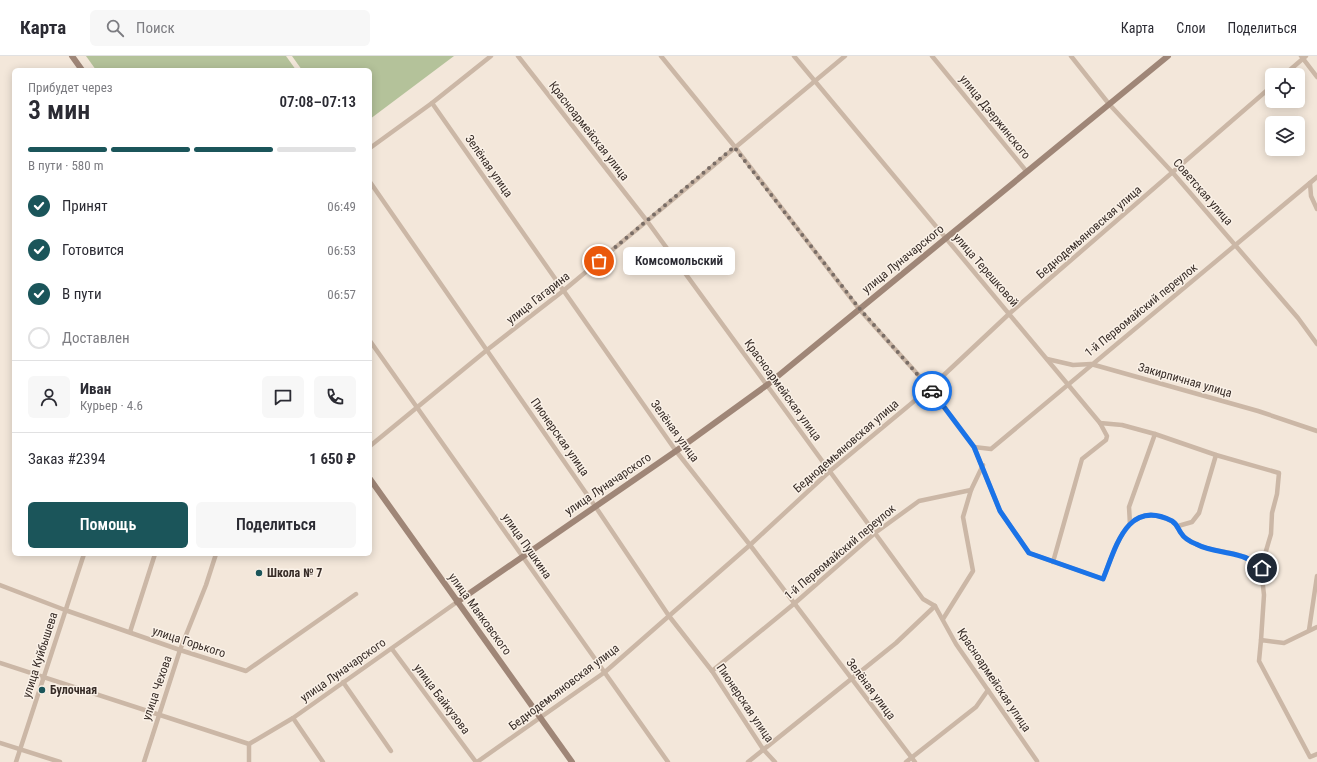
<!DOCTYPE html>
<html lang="ru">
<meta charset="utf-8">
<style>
body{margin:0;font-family:"Roboto Condensed",sans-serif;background:#f7f7f7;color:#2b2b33;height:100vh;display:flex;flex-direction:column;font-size:15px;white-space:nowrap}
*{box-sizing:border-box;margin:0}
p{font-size:13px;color:#7c7c81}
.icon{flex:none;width:22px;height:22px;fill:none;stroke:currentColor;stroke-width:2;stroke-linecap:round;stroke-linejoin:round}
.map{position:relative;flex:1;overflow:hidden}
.sheet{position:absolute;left:12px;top:12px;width:360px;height:488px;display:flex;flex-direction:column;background:#fff;border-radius:6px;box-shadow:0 2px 10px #0003}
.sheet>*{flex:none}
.controls{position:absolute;left:1265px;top:12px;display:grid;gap:8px}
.controls a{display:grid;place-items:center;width:40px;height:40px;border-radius:6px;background:#fff;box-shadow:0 2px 10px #0003;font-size:20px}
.pin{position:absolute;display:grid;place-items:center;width:34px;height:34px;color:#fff;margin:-17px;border:2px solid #fff;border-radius:50%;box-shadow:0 1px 4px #0007}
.courier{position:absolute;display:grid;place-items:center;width:40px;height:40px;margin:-20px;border:3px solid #1a73e8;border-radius:50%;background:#fff;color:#222;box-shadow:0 1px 5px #0007}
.bubble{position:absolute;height:28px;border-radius:6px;background:#fff;box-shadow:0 2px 10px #0003;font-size:13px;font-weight:600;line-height:28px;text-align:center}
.headline em{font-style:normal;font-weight:600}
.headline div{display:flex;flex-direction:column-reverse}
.headline{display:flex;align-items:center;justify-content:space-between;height:68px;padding:0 16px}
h1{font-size:26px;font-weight:600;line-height:30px}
.bar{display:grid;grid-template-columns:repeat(4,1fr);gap:6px 4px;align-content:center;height:48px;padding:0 16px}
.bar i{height:5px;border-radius:3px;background:#e1e1e2}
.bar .active{background:#1b555a}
.bar p{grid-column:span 4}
.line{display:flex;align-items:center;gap:10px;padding:0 16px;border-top:1px solid #e1e1e2}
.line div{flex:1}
.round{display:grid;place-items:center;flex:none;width:42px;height:42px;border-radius:6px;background:#f7f7f7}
ol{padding:0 16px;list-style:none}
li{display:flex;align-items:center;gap:12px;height:44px}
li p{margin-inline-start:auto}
li .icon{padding:4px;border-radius:50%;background:#1b555a;color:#fff;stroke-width:4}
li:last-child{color:#7c7c81}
li i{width:22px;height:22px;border:2px solid #e1e1e2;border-radius:50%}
.action{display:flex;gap:8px;margin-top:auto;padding:8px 16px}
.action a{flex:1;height:46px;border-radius:6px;background:#1b555a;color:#fff;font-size:16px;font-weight:600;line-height:46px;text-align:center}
.action a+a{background:#f7f7f7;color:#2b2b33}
header{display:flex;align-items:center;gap:24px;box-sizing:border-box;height:56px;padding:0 20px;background:#fff;border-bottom:1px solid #e1e1e2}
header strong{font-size:19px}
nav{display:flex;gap:22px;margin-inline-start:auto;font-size:14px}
.search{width:280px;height:36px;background:#f7f7f7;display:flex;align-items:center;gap:10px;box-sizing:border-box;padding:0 14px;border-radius:6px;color:#7c7c81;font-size:15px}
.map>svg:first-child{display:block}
</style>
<header>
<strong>Карта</strong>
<div class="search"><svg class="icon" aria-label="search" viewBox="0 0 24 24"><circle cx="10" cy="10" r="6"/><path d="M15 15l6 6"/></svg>Поиск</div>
<nav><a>Карта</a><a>Слои</a><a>Поделиться</a></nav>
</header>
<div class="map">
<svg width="1317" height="706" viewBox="0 0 1317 706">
<rect width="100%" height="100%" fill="#f3e7da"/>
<g fill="#b4c29a">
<polygon points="86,0 286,0 296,14 96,14"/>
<polygon points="292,0 454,0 370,63 370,14 302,14"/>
</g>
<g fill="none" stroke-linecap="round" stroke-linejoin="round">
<g stroke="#cbb7a6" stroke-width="4.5">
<polyline points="518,0 647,165 923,543 935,550 956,588 1037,705"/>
<path d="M661 0 735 91 859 253 930 332 974 391 1000 455 1029 497 1103 523C1116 491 1127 442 1172 465 1177 468 1178 473 1181 477 1184 482 1191 486 1196 488 1212 497 1233 494 1249 503 1253 505 1257 509 1261 512"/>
<polyline points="794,0 1100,367 1107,380 1106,384 1082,403 1053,506"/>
<polyline points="932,0 1027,116"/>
<polyline points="1071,0 1109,48 1173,117 1298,262 1317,288"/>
<polyline points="1301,0 1317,21"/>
<polyline points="1284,19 1306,0"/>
<polyline points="432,47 676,395 750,489 915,706"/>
<polyline points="370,92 432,47 491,0"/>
<polyline points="370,126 595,450 669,560 712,615 763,693 775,706"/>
<polyline points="1310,127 1311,140 1317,153"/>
<polyline points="370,285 668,706"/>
<polyline points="1047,303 1073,309 1091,308 1258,355 1317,375"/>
<polyline points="1100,367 1122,369 1155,378 1129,451 1130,468"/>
<polyline points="1155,378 1216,399 1279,417 1277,438 1272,457 1271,478 1261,512 1264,539 1261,584"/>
<polyline points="370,390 487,294 563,235 845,0"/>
<polyline points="974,391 991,393 1317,121"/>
<polyline points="1178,470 1192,466 1199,457 1216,399"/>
<polyline points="0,529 65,554 180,594 246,615 356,538"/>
<polyline points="943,563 973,515 963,461 971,434"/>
<polyline points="1317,571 1284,587 1261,584 1259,605 1310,701 1317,698"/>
<polyline points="1309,574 1317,520"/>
<polyline points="130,576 155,498"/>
<polyline points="392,593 476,706"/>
<polyline points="0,607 249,688 293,662 457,546"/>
<polyline points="712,615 795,547 875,477 919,445 971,434 983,409"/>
<polyline points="343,626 391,695"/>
<polyline points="293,662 323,706"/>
<polyline points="0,687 60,706"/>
<polyline points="249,688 249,706"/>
<polyline points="16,706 84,498"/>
<polyline points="144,706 180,594 206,529 216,498"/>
<polyline points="477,706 605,616 750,489 830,415 930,332 1010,257 1272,30"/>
<polyline points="748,706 896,587 935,550"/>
<polyline points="906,706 976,651 988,634"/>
</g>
<g stroke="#9f8677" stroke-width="6">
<polyline points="72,0 82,14"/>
<polyline points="370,423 572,706"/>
<polyline points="457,546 676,395 767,329 1168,0"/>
</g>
</g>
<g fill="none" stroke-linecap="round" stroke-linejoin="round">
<polyline stroke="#796d66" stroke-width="4" stroke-dasharray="0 7.2" points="599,205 734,91 859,252 932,335"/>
<path stroke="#1a73e8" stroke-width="5" d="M932 335 974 391 1000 455 1029 497 1103 523C1116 491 1127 442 1172 465 1177 468 1178 473 1181 477 1184 482 1191 486 1196 488 1209 495 1223 495 1237 499 1247 501 1254 506 1262 512"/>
</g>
<g fill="#1b555a" stroke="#faf1e7" stroke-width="1.5">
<circle cx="259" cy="517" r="4"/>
<circle cx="42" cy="634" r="4"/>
</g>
<g text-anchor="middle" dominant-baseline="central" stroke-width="3" stroke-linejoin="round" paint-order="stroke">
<g font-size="12" fill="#372c27" stroke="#faf1e7">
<text transform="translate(995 61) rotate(51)">улица Дзержинского</text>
<text transform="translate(589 75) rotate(52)">Красноармейская улица</text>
<text transform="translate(489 110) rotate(55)">Зелёная улица</text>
<text transform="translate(1203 136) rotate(49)">Советская улица</text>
<text transform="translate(1089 176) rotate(-41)">Беднодемьяновская улица</text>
<text transform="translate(903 203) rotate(-39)">улица Луначарского</text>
<text transform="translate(986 214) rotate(49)">улица Терешковой</text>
<text transform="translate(538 242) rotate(-38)">улица Гагарина</text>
<text transform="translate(1141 254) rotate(-39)">1-й Первомайский переулок</text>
<text transform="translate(1185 324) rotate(16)">Закирпичная улица</text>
<text transform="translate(783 334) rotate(54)">Красноармейская улица</text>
<text transform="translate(675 375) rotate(54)">Зелёная улица</text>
<text transform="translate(560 381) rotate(55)">Пионерская улица</text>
<text transform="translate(846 390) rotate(-41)">Беднодемьяновская улица</text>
<text transform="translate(608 428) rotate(-34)">улица Луначарского</text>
<text transform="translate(527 490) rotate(55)">улица Пушкина</text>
<text transform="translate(840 496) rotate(-40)">1-й Первомайский переулок</text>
<text transform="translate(480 558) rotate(54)">улица Маяковского</text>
<text transform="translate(189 586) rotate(18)">улица Горького</text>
<text transform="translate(40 599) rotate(-72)">улица Куйбышева</text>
<text transform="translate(343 614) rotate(-35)">улица Луначарского</text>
<text transform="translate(994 624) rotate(56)">Красноармейская улица</text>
<text transform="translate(564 631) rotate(-37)">Беднодемьяновская улица</text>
<text transform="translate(157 632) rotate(-71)">улица Чехова</text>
<text transform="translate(871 633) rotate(53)">Зелёная улица</text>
<text transform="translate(442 643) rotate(53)">улица Байкузова</text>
<text transform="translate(745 647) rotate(56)">Пионерская улица</text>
</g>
<g font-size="12" font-weight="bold" fill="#372c27" stroke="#faf1e7" text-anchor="start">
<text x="267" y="517">Школа № 7</text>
<text x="50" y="634">Булочная</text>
</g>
</g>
</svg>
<div class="controls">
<a><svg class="icon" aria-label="locate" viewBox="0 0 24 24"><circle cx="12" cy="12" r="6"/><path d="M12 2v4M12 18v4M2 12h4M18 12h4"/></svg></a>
<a><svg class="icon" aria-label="layers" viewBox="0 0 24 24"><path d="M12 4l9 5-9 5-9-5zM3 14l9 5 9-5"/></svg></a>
</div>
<div class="pin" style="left:599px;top:205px;background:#ea580c"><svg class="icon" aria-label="bag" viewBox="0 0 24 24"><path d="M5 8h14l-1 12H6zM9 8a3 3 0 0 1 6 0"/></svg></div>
<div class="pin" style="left:1262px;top:512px;background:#1f2937"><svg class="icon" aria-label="home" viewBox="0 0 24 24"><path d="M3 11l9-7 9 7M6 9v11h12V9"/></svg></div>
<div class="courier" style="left:932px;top:335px"><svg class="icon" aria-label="car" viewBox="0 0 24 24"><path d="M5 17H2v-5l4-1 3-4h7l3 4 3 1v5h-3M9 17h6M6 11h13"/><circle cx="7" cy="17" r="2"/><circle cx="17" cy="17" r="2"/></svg></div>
<div class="bubble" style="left:623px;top:191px;width:112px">Комсомольский</div>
<section class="sheet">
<div class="headline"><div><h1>3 мин</h1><p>Прибудет через</p></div><em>07:08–07:13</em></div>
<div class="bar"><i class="active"></i><i class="active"></i><i class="active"></i><i></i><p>В пути · 580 m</p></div>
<ol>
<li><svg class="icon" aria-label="check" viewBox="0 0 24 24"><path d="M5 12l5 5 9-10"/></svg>Принят<p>06:49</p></li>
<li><svg class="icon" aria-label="check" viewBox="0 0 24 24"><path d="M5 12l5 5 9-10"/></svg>Готовится<p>06:53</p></li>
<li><svg class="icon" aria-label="check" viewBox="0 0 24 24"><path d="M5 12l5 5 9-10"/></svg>В пути<p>06:57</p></li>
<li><i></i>Доставлен</li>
</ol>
<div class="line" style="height:72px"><a class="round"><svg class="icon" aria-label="person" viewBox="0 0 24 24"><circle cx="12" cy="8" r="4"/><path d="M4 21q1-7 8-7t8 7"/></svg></a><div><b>Иван</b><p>Курьер · 4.6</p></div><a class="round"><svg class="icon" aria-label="chat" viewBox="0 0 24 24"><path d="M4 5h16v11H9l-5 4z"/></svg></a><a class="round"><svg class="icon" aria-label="phone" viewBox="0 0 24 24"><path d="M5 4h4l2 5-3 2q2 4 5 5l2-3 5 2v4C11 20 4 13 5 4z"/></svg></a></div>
<div class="line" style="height:52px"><div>Заказ #2394</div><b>1 650 ₽</b></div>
<div class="action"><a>Помощь</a><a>Поделиться</a></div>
</section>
</div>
